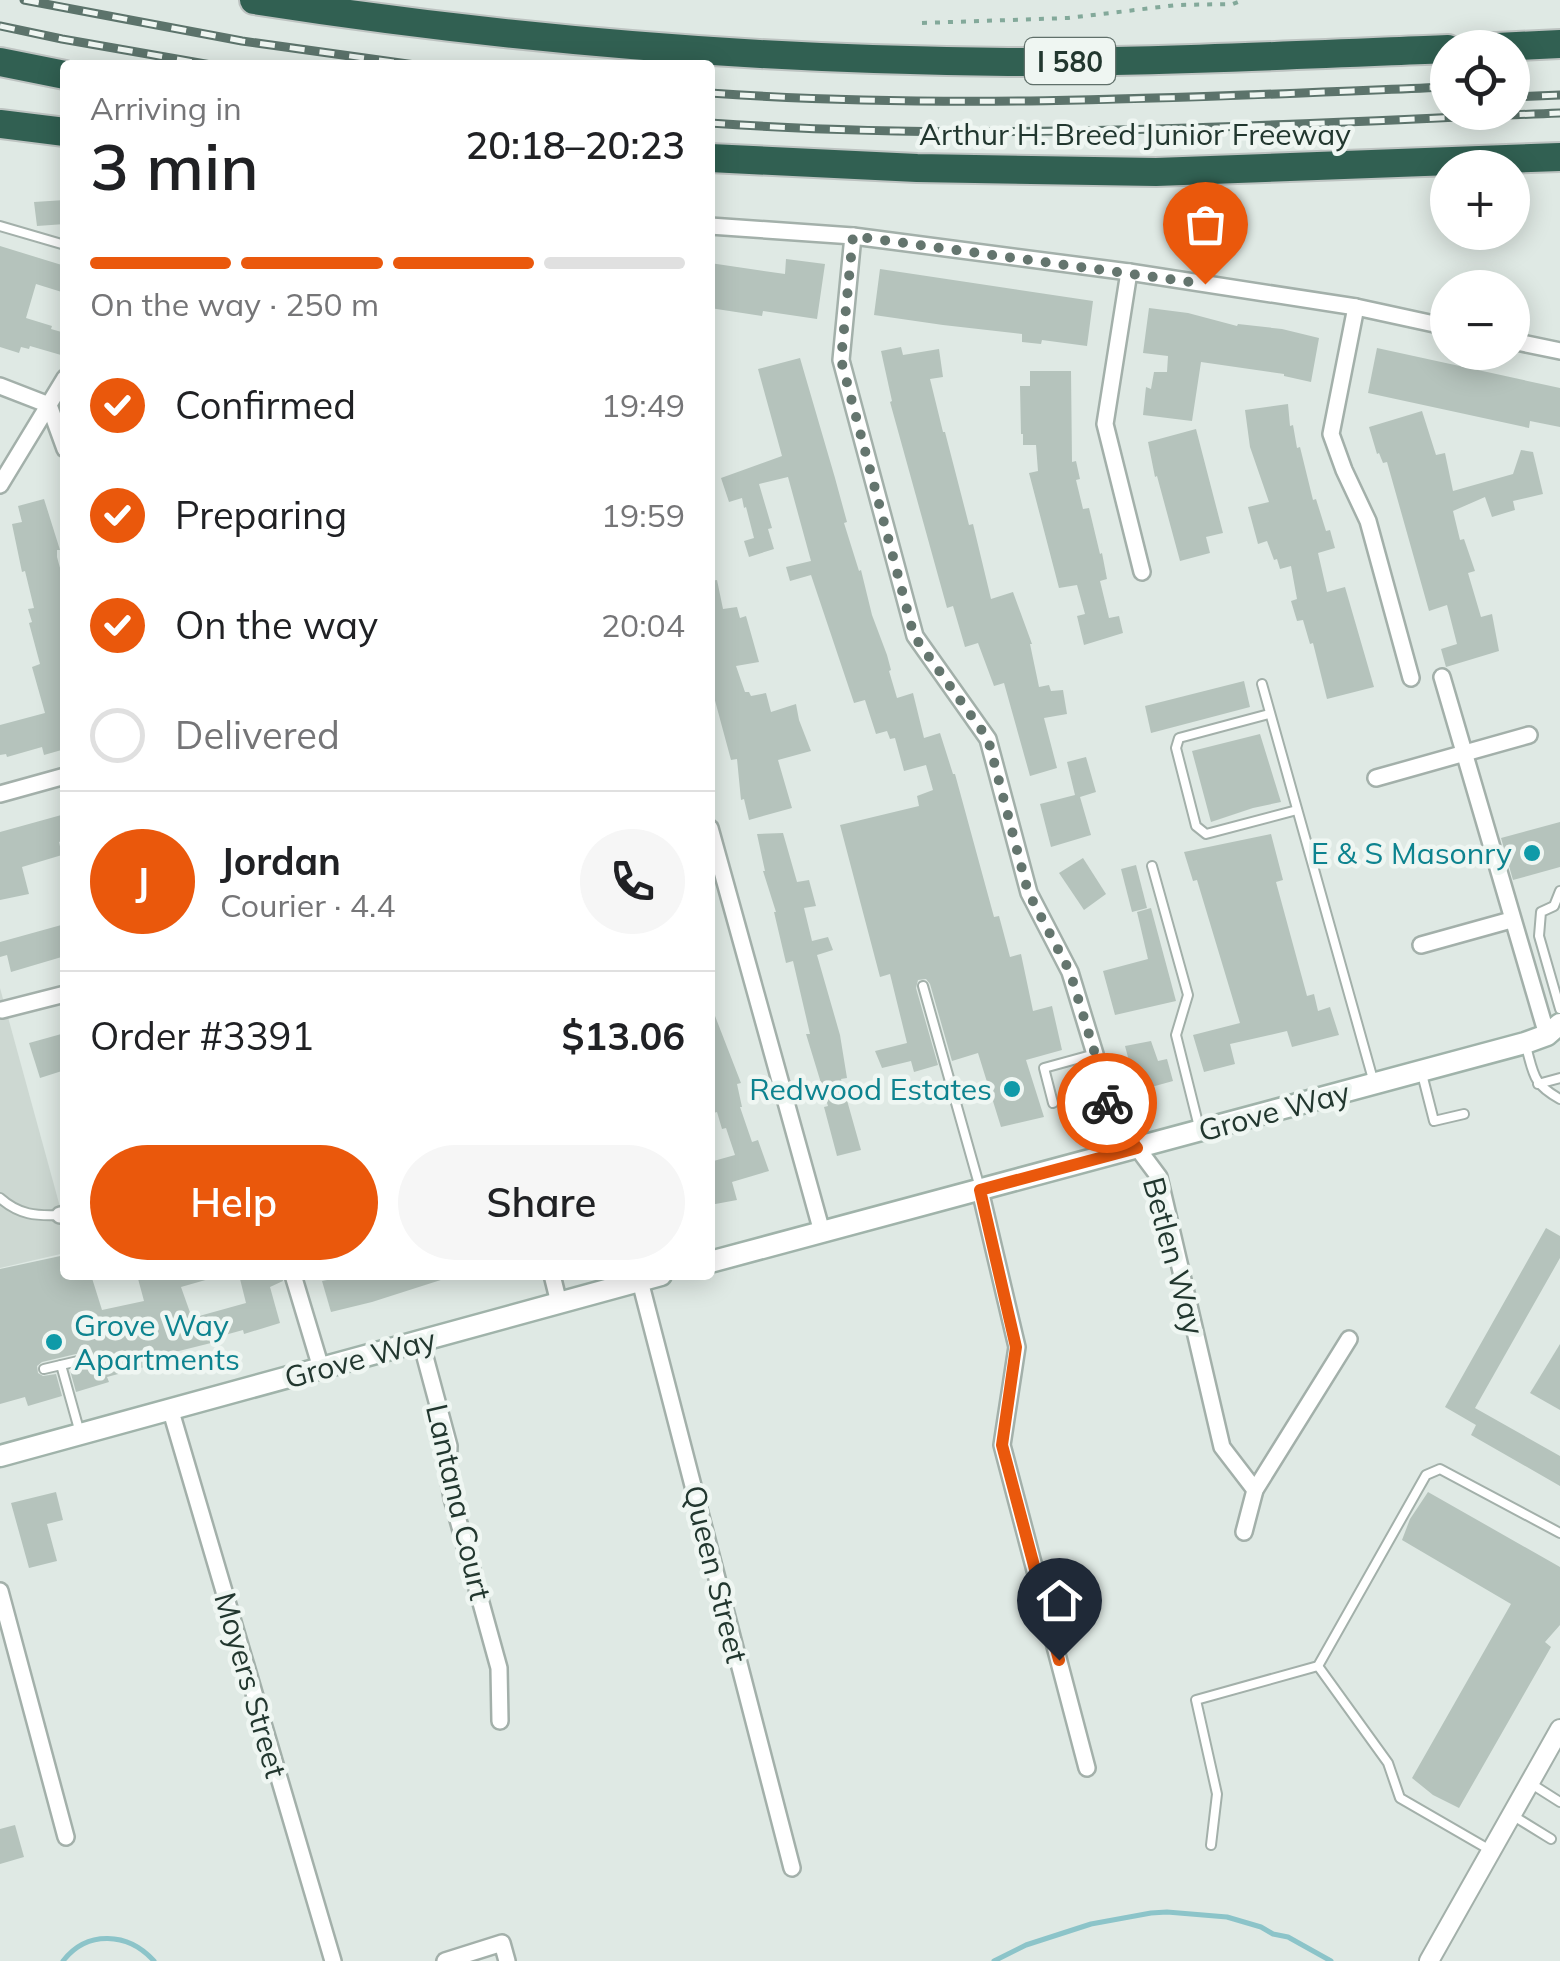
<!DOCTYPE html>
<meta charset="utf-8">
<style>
body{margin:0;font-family:Mulish,sans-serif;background:#f6f6f6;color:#202124;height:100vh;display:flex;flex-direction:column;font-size:38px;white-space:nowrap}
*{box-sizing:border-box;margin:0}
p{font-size:32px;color:#757577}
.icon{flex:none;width:55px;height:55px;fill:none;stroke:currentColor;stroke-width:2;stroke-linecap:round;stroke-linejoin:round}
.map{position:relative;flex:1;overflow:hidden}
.panel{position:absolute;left:60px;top:60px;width:655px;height:1220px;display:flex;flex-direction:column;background:#fff;border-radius:10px;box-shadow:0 5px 25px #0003}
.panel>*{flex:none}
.tools{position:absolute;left:1430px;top:30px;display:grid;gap:20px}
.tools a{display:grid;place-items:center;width:100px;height:100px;border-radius:50%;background:#fff;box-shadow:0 5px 25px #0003;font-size:50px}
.pin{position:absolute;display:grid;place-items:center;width:85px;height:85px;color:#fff;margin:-102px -42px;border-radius:50% 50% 50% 0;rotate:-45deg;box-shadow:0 0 10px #0007}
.pin .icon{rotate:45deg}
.courier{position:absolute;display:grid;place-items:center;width:100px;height:100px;margin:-50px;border:8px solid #ea580c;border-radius:50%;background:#fff;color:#222;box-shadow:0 2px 12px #0007}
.overview em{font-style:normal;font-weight:600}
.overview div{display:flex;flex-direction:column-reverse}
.overview{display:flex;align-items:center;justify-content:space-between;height:170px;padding:0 30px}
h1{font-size:65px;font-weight:600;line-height:75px}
.bar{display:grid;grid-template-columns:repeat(4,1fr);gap:15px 10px;align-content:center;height:120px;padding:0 30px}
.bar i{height:12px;border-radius:8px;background:#e0e0e0}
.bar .selected{background:#ea580c}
.bar p{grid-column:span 4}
.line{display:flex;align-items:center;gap:25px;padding:0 30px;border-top:2px solid #e0e0e0}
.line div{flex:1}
.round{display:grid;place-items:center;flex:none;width:105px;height:105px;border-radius:52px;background:#f6f6f6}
ol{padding:0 30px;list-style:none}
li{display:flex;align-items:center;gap:30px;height:110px}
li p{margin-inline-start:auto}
li .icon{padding:10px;border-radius:50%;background:#ea580c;color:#fff;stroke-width:4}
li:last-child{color:#757577}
li i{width:55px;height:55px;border:5px solid #e0e0e0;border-radius:50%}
.action{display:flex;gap:20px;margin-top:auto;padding:20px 30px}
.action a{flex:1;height:115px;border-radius:60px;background:#ea580c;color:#fff;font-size:40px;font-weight:600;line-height:115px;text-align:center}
.action a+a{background:#f6f6f6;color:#202124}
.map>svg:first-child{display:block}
</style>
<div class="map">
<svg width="1560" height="1961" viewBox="0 0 1560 1961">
<rect width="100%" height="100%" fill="#dfe9e4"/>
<polygon fill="#cdd8d2" points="0,988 65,1225 65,1253 0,1268"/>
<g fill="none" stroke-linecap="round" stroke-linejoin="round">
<g stroke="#8cc4c9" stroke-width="5">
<path d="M63 1961C87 1930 128 1932 154 1961"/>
<polyline points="994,1961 1026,1945 1091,1924 1151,1913 1167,1912 1227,1917 1261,1927 1273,1934 1288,1937 1331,1961"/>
</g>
</g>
<g fill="#b5c3bc">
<polygon points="65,200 65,224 37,226 34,202"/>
<polygon points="0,246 65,266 65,293 36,284 26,318 52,326 51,329 65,333 61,355 30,346 29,349 21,347 19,353 0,347"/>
<polygon points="786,259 825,264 817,319 763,311 762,316 710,308 710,263 785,274"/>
<polygon points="880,269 1093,301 1087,346 1042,340 1041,344 1022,342 1022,334 943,325 874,315"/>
<polygon points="1149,308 1188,313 1237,326 1238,324 1282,329 1319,338 1311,382 1284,376 1284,374 1201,362 1192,421 1143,415 1146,387 1151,389 1154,372 1167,372 1168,356 1143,353"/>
<polygon points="901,347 903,355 939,349 943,377 930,379 943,432 945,432 969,525 973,524 991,599 1013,592 1032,644 1030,644 1039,687 1049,685 1051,691 1063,690 1067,714 1044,718 1057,768 1030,776 1004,683 994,686 978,643 965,647 953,606 947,608 890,402 892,401 881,351"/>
<polygon points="1377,348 1560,388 1560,427 1530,421 1529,428 1368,393"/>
<polygon points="800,358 835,478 847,522 844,523 859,571 861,570 872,615 887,655 891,670 889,671 897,698 913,693 924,738 940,733 953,774 955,774 994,917 999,916 1010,957 1021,954 1033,1011 1052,1006 1062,1050 1026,1060 1044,1117 1001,1127 978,1053 952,1061 930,984 926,979 918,980 916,988 938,1065 914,1072 911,1061 882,1068 875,1051 907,1043 890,974 880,977 840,825 919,806 917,796 933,790 926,765 904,771 895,738 890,739 887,731 876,734 865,700 854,703 811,575 790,581 786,567 811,561 788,477 759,484 772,528 768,529 774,549 749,557 744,541 754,538 746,507 744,508 742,498 729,502 721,478 782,456 758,369"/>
<polygon points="1030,371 1071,371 1072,462 1076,461 1080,479 1076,480 1083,509 1089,508 1100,554 1102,553 1107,579 1100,581 1109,618 1119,616 1123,633 1084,645 1077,616 1085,614 1077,585 1059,588 1029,473 1038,471 1036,445 1023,445 1023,434 1021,434 1020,386 1030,386"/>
<polygon points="1288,404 1290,426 1293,425 1297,448 1300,447 1313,500 1316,499 1326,531 1330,530 1335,548 1318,553 1327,592 1345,587 1374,687 1327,699 1313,643 1310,644 1303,620 1297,621 1291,601 1297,599 1291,566 1280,569 1277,559 1274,560 1267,541 1258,544 1248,507 1269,502 1250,447 1245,410"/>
<polygon points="1422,411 1436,455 1445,453 1453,491 1513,474 1521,450 1533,452 1543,494 1513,501 1515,510 1492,517 1485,497 1453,511 1460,540 1464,539 1475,571 1468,573 1481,617 1492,614 1499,651 1446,667 1441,649 1457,644 1447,605 1429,611 1387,462 1383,463 1379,453 1377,454 1369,427"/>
<polygon points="1196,429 1223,533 1206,537 1210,553 1180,561 1157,476 1155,477 1148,442"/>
<polygon points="44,499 60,550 57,550 57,557 65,586 65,749 44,755 42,747 7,757 6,754 0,755 0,725 45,713 32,667 40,664 29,623 32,622 28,609 34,608 25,571 22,572 12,524 22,522 18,506"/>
<polygon points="717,580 723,609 737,607 740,618 746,616 759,662 736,666 745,692 749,692 751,696 766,693 771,712 796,704 799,720 811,751 778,760 792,808 749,820 744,799 741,800 737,759 731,760 710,682 710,581"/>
<polygon points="1244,681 1250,707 1151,733 1145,706"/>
<polygon points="1260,734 1281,802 1253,808 1211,822 1192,751"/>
<polygon points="1086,757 1096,792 1080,797 1091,835 1051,847 1040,804 1075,795 1067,762"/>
<polygon points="65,814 65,840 59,842 62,855 22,867 29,894 0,900 0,832"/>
<polygon points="1560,822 1560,867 1513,880 1501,838"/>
<polygon points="783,833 797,882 809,880 816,906 804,908 812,941 828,937 833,950 817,955 840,1035 847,1078 841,1079 861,1150 837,1156 824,1107 828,1106 806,1034 810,1034 793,961 786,963 774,912 776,912 763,871 765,871 757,834"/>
<polygon points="1271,834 1283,880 1276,882 1307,996 1314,994 1318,1011 1330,1007 1339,1035 1292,1047 1287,1031 1230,1044 1235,1064 1204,1072 1193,1035 1240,1023 1197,880 1193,881 1184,852"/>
<polygon points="1083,858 1106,894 1084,910 1059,873"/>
<polygon points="1136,865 1147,908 1132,912 1121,869"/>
<polygon points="1151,908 1176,1001 1115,1015 1103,971 1148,959 1137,912"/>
<polygon points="65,924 65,956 11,972 7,955 0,957 0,942"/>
<polygon points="710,1003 741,1083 737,1084 742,1107 740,1107 752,1142 758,1140 769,1171 732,1182 737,1200 710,1205 710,1162 735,1155 726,1128 722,1129 717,1112 710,1114"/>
<polygon points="65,1033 65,1070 40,1078 29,1043"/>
<polygon points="1151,1041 1158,1061 1167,1059 1173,1081 1137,1091 1125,1046"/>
<polygon points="1546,1228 1560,1236 1560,1258 1475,1408 1560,1456 1560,1486 1471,1435 1476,1425 1445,1407"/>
<polygon points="65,1255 65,1275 91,1275 102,1310 144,1301 137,1275 208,1275 209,1279 181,1287 192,1318 246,1303 239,1275 282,1275 283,1281 270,1287 280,1323 244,1334 243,1330 214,1338 215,1342 175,1352 166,1355 167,1358 147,1363 148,1366 107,1377 109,1382 76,1392 70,1370 84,1366 85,1360 83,1355 76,1354 42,1362 37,1366 38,1373 43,1376 56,1374 62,1396 28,1406 25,1397 0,1404 0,1269"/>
<polygon points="353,1275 446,1275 447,1278 372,1302 331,1312 322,1281"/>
<polygon points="1560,1344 1560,1410 1530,1393"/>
<polygon points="56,1492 63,1520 47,1524 57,1561 29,1568 11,1503"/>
<polygon points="1428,1492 1560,1567 1560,1625 1545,1642 1551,1647 1459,1808 1433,1795 1412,1778 1511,1604 1402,1540 1410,1519"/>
<polygon points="15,1825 24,1857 0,1864 0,1829"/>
</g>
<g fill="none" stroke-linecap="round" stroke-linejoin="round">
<g stroke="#a3b0aa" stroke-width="12">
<g id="service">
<polyline points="0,226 65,245"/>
<polyline points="1262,684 1374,1083"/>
<polyline points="1269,714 1179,738 1176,748 1196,826 1206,834 1297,810"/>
<polyline points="1152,866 1188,995 1176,1035 1199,1127"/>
<polyline points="1560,891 1554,906 1541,912 1539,936 1560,1009"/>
<polyline points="923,986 980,1188"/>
<path d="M1525 1043C1534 1073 1531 1083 1560 1099"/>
<polyline points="1422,1074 1434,1121 1464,1114"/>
<polyline points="1538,1084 1560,1078"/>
<polyline points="1053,1103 1044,1068 1095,1054"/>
<path d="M0 1198C19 1215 36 1216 60 1215"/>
<polyline points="61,1365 78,1361"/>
<polyline points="44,1369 61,1365 80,1433"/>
<polyline points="1318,1666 1388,1763 1400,1798 1490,1850"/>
<polyline points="1530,1783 1560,1802"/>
<polyline points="1512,1815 1551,1839"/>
<polyline points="1211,1845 1217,1794 1196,1700 1318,1666 1426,1475 1440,1469 1560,1533"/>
</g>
</g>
<g stroke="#a3b0aa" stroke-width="20">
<g id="minor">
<polyline points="710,226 853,236 1129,272 1356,307 1448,327"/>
<polyline points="853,236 841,360 915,636 988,739 1029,893 1070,972 1095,1054 1109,1110 1159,1177 1222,1447 1255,1490"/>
<polyline points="1129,272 1105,424 1142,572"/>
<polyline points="1356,307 1331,434 1344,470 1368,521 1411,678"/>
<polyline points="1512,341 1560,351"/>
<polyline points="0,386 49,405 65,449"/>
<polyline points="0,485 65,378"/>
<polyline points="1442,677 1547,1035"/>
<polyline points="1376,778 1529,735"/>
<polyline points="0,794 65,776"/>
<polyline points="710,828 822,1232"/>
<polyline points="1421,945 1511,920"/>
<polyline points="2,1010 65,994"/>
<polyline points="980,1190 1017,1347 1002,1445 1087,1768"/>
<polyline points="60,1215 65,1214"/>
<polyline points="293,1275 321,1368"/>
<polyline points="552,1275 559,1303"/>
<polyline points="640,1281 792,1868"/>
<polyline points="421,1342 449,1446 448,1475 452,1498 499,1668 500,1721"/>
<polyline points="170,1408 333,1961"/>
<polyline points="1244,1532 1255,1490 1349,1339"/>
<polyline points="0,1591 66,1837"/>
<polyline points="445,1961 502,1943 507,1961"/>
</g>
</g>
<g stroke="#a3b0aa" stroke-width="22">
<polyline id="tertiary" points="1429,1961 1560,1729"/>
</g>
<g stroke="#a0b3aa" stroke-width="25">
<g id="secondary">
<polyline points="710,1262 1525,1043 1547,1035 1560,1024"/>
<polyline points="0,1456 661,1275"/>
</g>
</g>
<g stroke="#bdc3c1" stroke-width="32">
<g id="motorway">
<path d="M254 0C504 39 756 60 1008 62 1155 62 1301 55 1448 49"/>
<polyline points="1477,48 1560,44"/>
<polyline points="0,62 65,75"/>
<polyline points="0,124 65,132"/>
<polyline points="710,158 917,168 1156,172 1560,157"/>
</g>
</g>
<polyline stroke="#83a99a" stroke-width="4" stroke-dasharray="5 8" stroke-linecap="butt" points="922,23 1068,18 1177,5 1233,4 1243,0"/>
<use href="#service" stroke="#fff" stroke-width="8"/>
<use href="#minor" stroke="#fff" stroke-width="15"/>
<use href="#tertiary" stroke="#fff" stroke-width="18"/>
<use href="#secondary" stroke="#fff" stroke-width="20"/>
<use href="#motorway" stroke="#316052" stroke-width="28"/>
<g stroke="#5c736b" stroke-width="9">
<g id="rail">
<polyline points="24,0 242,41 415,65"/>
<polyline points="0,26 62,39 211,65"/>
<path d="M710 93C956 110 1202 97 1448 87"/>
<polyline points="1512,97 1560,95"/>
<path d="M710 123C993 143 1277 124 1560 113"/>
</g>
</g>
<use href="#rail" stroke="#eff6f2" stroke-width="5" stroke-dasharray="15" stroke-linecap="butt"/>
</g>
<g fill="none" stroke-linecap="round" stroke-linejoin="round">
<polyline stroke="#64756e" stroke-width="10" stroke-dasharray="0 18" points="1107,1103 1095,1054 1070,972 1028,892 988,739 914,636 841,360 853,236 1205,284"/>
<polyline stroke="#ea580c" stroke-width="12" points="1059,1660 1002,1445 1016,1347 980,1190 1137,1148 1110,1113 1107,1103"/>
</g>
<g fill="#0f9aa8" stroke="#eff6f2" stroke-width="4">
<circle cx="1532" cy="853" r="10"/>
<circle cx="1012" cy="1089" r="10"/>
<circle cx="54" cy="1342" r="10"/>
</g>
<g text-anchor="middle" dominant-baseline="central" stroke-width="9" stroke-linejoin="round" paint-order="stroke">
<rect fill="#eff6f2" stroke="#60706a" stroke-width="2.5" x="1025" y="38" width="90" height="46" rx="8"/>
<g font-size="28" font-weight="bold" fill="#22372f">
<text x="1070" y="61">I 580</text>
</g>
<g font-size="30" fill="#22372f" stroke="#eff6f2">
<text x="1135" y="134">Arthur H. Breed Junior Freeway</text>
<text transform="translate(1274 1111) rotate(-15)">Grove Way</text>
<text transform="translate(1174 1256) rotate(75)">Betlen Way</text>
<text transform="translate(360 1358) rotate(-15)">Grove Way</text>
<text transform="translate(459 1502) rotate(77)">Lantana Court</text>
<text transform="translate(716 1574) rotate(76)">Queen Street</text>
<text transform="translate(251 1685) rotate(74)">Moyers Street</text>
</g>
<g font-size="30" fill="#0d838f" stroke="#eff6f2" text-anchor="end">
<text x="1512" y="853">E &amp; S Masonry</text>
<text x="992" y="1089">Redwood Estates</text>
<text x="74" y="1325" text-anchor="start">Grove Way<tspan x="74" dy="34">Apartments</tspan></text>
</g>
</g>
</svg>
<div class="tools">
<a><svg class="icon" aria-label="locate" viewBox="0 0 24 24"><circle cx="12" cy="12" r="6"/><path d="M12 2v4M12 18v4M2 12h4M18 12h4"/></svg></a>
<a>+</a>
<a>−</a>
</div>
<div class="pin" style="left:1205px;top:284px;background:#ea580c"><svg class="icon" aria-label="bag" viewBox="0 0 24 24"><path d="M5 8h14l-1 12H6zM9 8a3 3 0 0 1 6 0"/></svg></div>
<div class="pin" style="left:1059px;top:1660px;background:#1f2937"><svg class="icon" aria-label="home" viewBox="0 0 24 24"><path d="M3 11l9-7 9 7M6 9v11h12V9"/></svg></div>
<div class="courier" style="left:1107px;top:1103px"><svg class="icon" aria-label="bike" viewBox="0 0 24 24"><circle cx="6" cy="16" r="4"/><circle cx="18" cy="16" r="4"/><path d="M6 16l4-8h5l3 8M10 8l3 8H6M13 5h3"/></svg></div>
<section class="panel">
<div class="overview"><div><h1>3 min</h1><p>Arriving in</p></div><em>20:18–20:23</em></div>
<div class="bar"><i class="selected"></i><i class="selected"></i><i class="selected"></i><i></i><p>On the way · 250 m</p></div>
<ol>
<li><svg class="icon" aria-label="check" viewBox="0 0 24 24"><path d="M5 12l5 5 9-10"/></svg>Confirmed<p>19:49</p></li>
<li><svg class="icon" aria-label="check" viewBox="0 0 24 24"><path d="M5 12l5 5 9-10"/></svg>Preparing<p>19:59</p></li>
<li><svg class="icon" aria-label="check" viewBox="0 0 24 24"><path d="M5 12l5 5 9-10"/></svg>On the way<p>20:04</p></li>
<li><i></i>Delivered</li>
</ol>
<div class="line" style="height:180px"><b class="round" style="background:#ea580c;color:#fff">J</b><div><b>Jordan</b><p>Courier · 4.4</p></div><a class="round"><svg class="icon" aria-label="phone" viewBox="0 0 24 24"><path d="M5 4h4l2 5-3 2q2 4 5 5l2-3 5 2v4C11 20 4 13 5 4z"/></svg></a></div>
<div class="line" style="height:130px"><div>Order #3391</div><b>$13.06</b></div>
<div class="action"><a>Help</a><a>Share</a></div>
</section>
</div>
